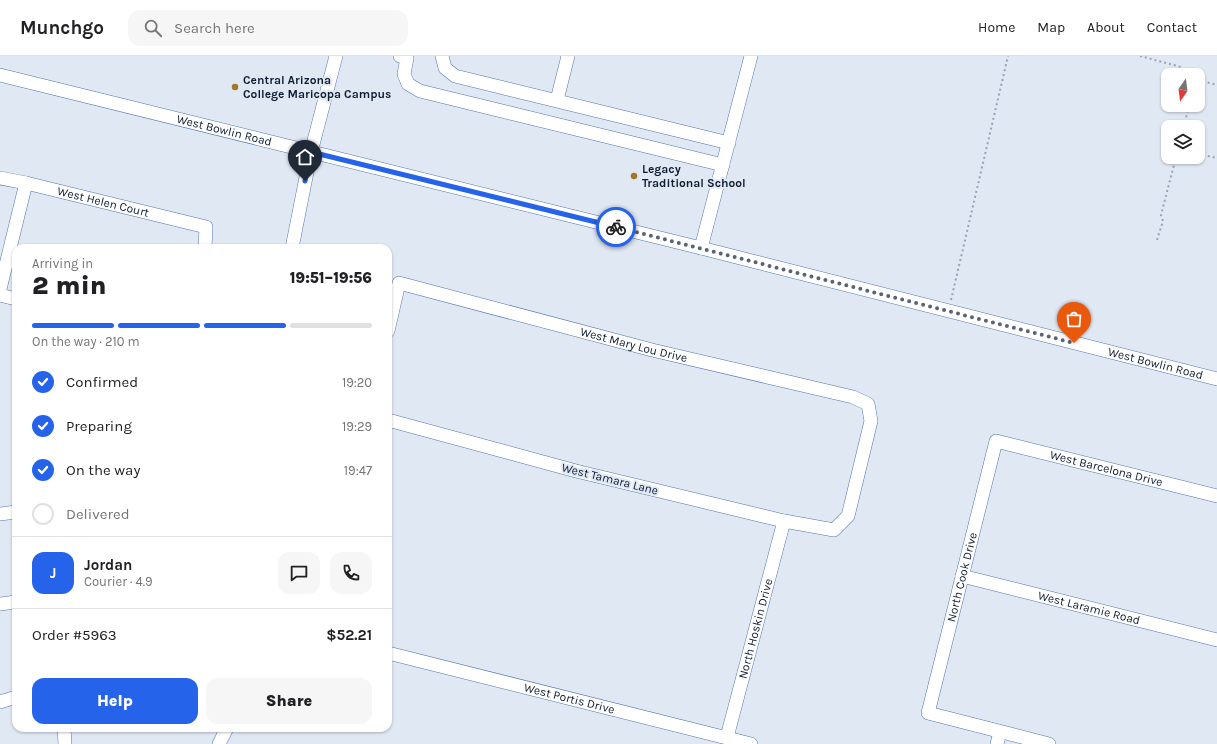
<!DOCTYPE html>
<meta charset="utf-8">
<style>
body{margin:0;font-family:Karla,sans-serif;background:#f6f6f6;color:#202124;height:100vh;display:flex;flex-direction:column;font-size:15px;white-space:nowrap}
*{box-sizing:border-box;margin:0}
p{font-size:13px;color:#757577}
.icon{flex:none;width:22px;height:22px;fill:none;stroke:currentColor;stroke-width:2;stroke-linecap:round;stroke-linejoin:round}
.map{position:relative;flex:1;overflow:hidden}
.sheet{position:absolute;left:12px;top:188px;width:380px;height:488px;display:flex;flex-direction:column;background:#fff;border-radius:12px;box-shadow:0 1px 3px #0004}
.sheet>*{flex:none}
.needle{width:26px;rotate:194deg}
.tools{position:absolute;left:1161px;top:12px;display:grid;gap:8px}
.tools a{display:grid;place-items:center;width:44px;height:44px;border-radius:8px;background:#fff;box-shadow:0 1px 3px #0004;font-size:20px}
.pin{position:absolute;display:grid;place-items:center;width:34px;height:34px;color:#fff;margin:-41px -17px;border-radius:50% 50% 50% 0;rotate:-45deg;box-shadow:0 0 4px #0007}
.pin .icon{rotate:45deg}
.courier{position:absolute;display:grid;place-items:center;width:40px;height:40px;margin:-20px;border:3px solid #2563eb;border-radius:50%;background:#fff;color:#222;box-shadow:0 1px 5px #0007}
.summary em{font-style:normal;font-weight:800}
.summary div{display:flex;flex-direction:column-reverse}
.summary{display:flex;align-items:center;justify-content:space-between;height:68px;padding:0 20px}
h1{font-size:26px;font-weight:800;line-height:30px}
.bar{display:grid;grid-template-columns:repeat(4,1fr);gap:6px 4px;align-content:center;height:48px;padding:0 20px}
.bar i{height:5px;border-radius:3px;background:#e0e0e0}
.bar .current{background:#2563eb}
.bar p{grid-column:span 4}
.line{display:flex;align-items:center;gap:10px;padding:0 20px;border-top:1px solid #e0e0e0}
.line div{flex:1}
.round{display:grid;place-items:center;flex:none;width:42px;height:42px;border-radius:12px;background:#f6f6f6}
ol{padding:0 20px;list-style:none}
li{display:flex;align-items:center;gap:12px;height:44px}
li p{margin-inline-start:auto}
li .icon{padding:4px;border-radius:50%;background:#2563eb;color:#fff;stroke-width:4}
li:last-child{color:#757577}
li i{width:22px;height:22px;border:2px solid #e0e0e0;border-radius:50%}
.button{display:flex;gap:8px;margin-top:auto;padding:8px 20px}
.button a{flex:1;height:46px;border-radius:12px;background:#2563eb;color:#fff;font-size:16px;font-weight:800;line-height:46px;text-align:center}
.button a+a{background:#f6f6f6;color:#202124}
header{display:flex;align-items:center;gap:24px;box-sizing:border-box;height:56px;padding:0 20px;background:#fff;border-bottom:1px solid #e0e0e0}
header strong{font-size:19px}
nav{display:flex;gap:22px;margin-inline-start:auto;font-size:14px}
.search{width:280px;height:36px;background:#f6f6f6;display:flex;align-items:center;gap:10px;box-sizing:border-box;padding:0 14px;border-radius:12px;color:#757577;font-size:15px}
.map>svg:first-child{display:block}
</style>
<header>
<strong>Munchgo</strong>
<div class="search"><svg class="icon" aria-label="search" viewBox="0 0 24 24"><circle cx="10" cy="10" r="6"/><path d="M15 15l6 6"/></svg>Search here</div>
<nav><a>Home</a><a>Map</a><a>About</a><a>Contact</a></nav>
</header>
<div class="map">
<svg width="1217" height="688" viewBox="0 0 1217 688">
<rect width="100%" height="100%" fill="#e0e8f4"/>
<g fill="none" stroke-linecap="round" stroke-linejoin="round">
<g stroke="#5276ac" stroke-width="14">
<g id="minor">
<polyline points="400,0 407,2 404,18 408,28 420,35 723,109"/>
<polyline points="442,0 445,12 455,20 729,87"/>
<path id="s1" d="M0 19 701 192 1217 323"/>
<polyline points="557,44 568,0"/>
<path id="s2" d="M0 122 26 127 206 171 205 192"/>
<polyline points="292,192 311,96 336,0"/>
<polyline points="701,192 751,0"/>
<polyline points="0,233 26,127"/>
<polyline points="0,239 16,243"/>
<path id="s3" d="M388 275 399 227 652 294 853 341 868 348 871 365 848 460 834 474 784 465 576 415 388 364"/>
<polyline points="0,458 16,456"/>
<path id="s4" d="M962 520 1217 584"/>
<polyline points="0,548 16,546"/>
<path id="s5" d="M388 597 751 688"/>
<polyline points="0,646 16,641"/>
<polyline points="64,672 65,688"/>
<path id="s6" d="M727 681 784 465"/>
<polyline points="219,688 227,672"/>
<polyline points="997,688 1000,676"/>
<path id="s7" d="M1049 688 928 657 996 385 1217 440"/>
</g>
</g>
<g stroke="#98a2b2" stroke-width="2" stroke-dasharray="2 3" stroke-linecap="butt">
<polyline points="1140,0 1181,11 1183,13 1182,19"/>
<polyline points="1198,24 1217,29"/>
<polyline points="1184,71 1189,49"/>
<polyline points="1198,98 1217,102"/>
<polyline points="1157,184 1163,165 1161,159 1176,101"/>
<polyline points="951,244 1008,0"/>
</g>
<use href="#minor" stroke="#fff" stroke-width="13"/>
</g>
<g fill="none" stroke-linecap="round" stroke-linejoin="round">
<polyline stroke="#586376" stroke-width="4" stroke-dasharray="0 7.2" points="616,171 1074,287"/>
<polyline stroke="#2563eb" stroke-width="5" points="305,125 311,96 616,171"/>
</g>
<g fill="#a37728" stroke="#e0e8f4" stroke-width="1.5">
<circle cx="235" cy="31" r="4"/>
<circle cx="634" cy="120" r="4"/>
</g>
<g text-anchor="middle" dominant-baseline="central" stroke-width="4" stroke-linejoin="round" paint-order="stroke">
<g font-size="12" font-weight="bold" fill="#0e1c32" stroke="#e0e8f4" text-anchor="start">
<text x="243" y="24">Central Arizona<tspan x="243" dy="14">College Maricopa Campus</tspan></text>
<text x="642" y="113">Legacy<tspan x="642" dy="14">Traditional School</tspan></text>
</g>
<g font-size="12" fill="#0e1c32" stroke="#e0e8f4">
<text stroke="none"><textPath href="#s1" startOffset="231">West Bowlin Road</textPath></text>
<text stroke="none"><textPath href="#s2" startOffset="106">West Helen Court</textPath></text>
<text stroke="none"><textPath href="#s3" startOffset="292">West Mary Lou Drive</textPath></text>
<text stroke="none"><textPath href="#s1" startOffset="1191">West Bowlin Road</textPath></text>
<text stroke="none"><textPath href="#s7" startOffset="519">West Barcelona Drive</textPath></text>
<text transform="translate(610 423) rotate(14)">West Tamara Lane</text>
<text stroke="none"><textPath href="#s7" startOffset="265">North Cook Drive</textPath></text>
<text stroke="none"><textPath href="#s4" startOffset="131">West Laramie Road</textPath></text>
<text stroke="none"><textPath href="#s6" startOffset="112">North Hoskin Drive</textPath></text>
<text stroke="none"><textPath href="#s5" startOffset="187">West Portis Drive</textPath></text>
</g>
</g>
</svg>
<div class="tools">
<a><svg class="needle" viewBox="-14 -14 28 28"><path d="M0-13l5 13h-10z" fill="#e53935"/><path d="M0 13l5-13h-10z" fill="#757577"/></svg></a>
<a><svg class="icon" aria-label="layers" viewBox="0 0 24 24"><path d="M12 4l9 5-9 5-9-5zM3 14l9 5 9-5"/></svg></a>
</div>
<div class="pin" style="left:1074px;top:287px;background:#ea580c"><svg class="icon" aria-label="bag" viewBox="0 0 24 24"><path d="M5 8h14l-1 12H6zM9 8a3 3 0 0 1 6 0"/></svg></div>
<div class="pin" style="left:305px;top:125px;background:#1f2937"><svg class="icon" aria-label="home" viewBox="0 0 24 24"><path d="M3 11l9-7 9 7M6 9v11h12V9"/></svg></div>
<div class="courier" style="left:616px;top:171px"><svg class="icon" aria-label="bike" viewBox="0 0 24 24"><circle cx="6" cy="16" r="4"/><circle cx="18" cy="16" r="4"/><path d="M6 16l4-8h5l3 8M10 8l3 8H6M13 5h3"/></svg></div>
<section class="sheet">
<div class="summary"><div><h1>2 min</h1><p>Arriving in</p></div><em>19:51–19:56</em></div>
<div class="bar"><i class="current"></i><i class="current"></i><i class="current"></i><i></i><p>On the way · 210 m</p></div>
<ol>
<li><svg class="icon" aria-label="check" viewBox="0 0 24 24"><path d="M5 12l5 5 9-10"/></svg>Confirmed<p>19:20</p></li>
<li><svg class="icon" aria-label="check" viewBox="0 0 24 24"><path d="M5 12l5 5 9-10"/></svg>Preparing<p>19:29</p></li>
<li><svg class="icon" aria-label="check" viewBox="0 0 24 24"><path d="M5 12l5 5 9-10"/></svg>On the way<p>19:47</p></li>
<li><i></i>Delivered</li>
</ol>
<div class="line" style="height:72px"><b class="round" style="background:#2563eb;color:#fff">J</b><div><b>Jordan</b><p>Courier · 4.9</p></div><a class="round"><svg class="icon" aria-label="chat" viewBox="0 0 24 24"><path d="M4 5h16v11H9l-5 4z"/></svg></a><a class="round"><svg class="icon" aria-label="phone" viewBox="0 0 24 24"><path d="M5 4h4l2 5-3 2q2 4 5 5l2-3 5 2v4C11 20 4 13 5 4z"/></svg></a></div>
<div class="line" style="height:52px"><div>Order #5963</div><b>$52.21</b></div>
<div class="button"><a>Help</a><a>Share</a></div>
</section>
</div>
